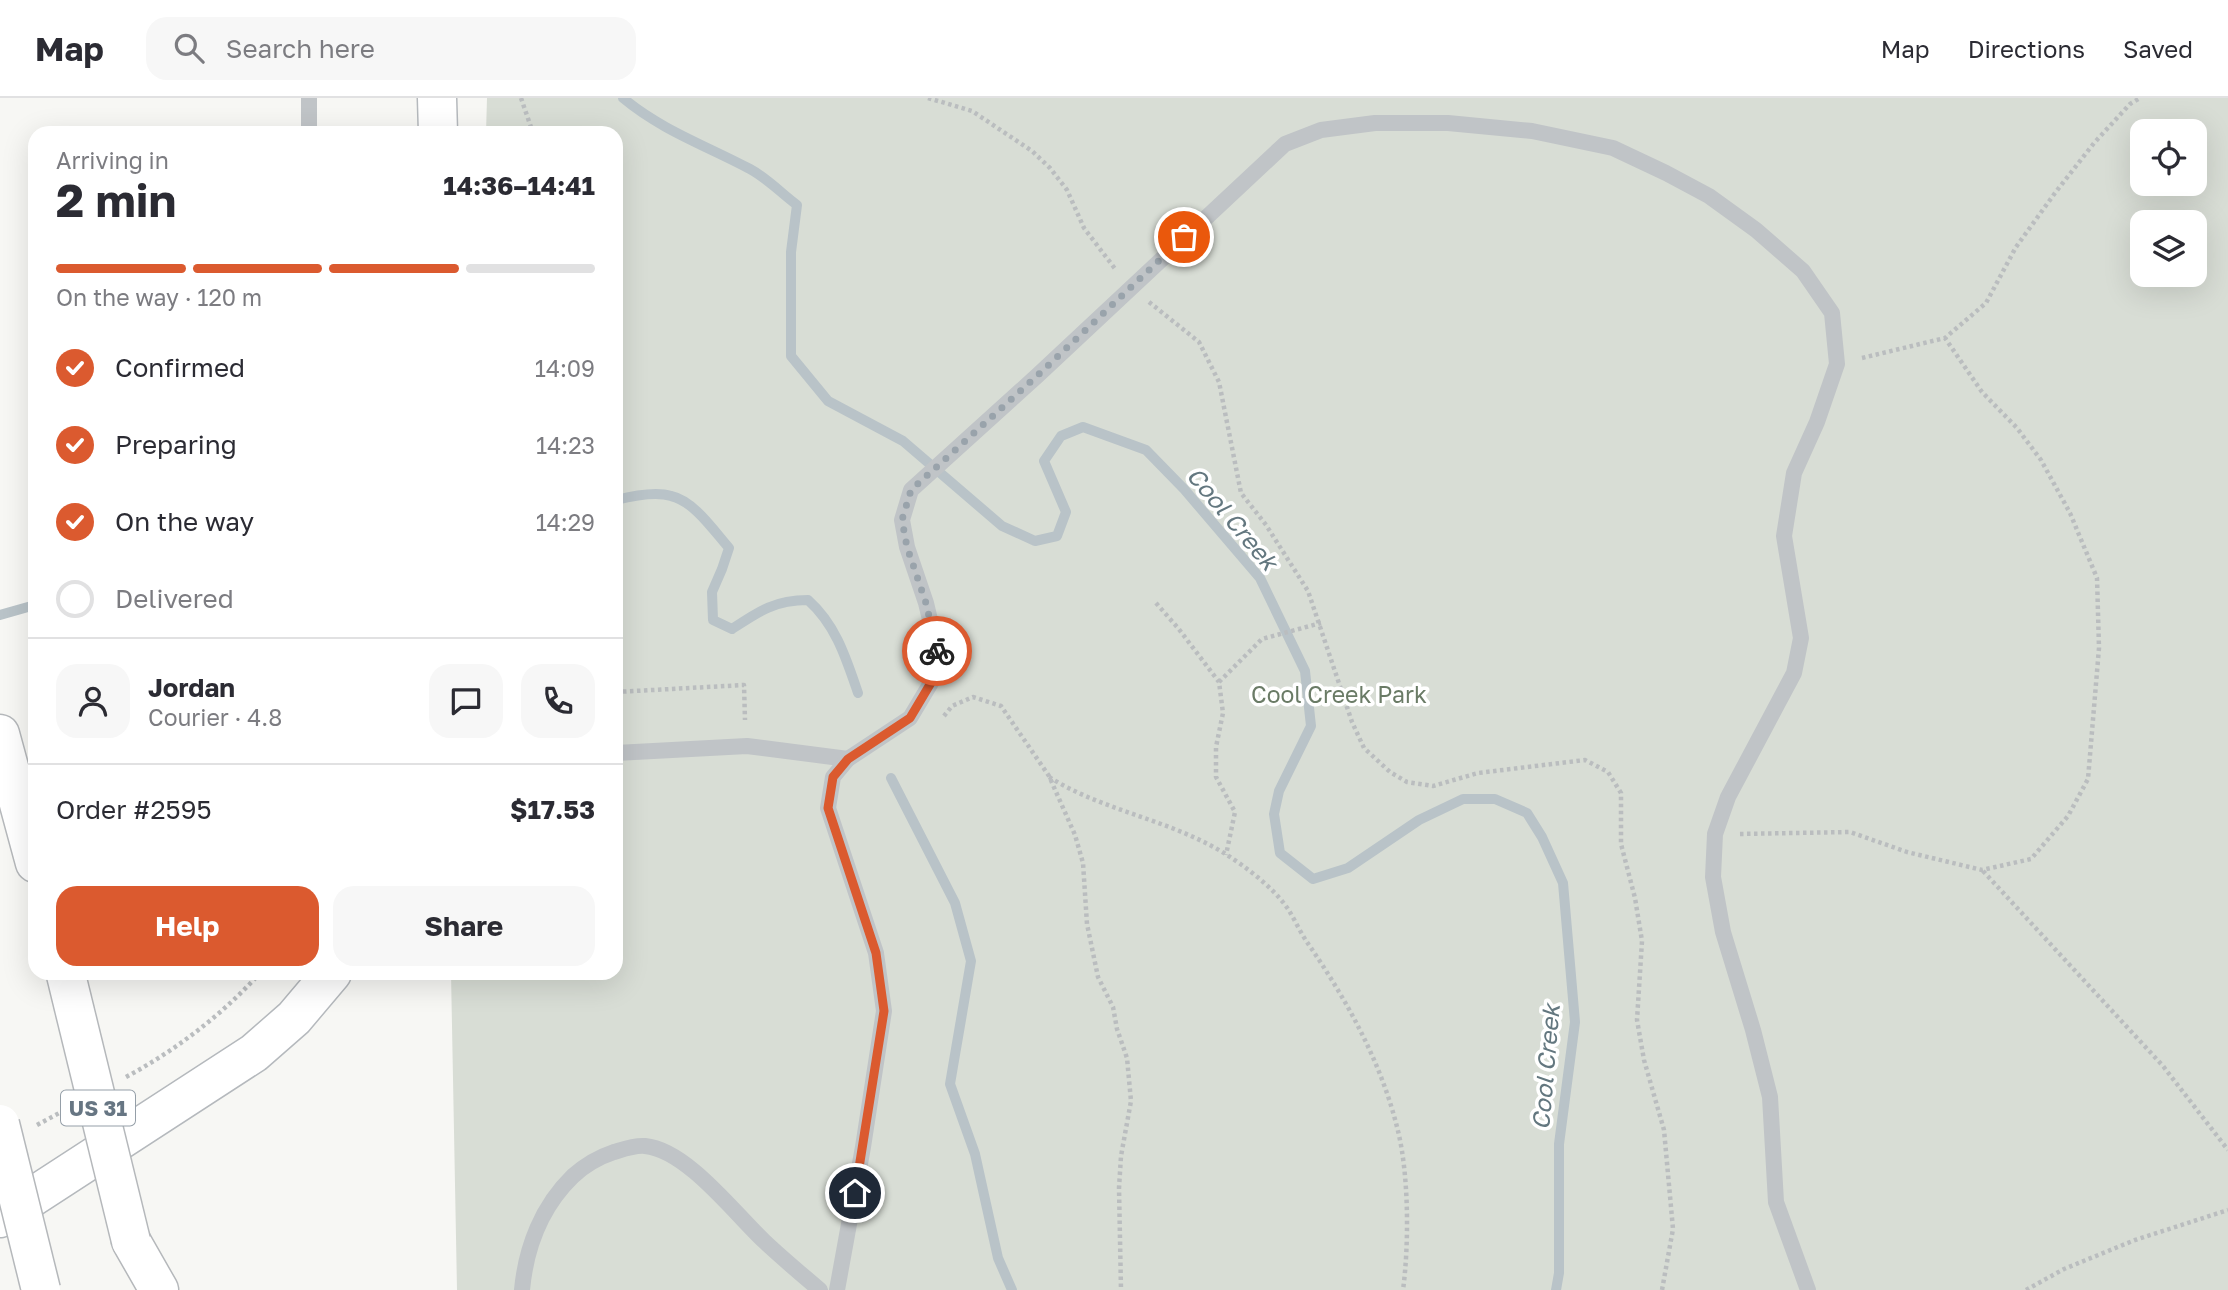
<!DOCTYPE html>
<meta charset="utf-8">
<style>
body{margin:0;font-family:"Golos Text",sans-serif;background:#f7f7f7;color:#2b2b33;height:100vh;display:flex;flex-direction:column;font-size:26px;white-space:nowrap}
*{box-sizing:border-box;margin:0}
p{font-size:23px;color:#7c7c81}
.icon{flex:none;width:38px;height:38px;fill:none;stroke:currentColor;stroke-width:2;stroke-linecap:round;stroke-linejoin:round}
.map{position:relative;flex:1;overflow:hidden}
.sheet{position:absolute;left:28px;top:28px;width:595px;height:854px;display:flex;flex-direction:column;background:#fff;border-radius:21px;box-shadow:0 7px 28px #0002}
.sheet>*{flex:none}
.fabs{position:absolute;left:2130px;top:21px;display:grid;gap:14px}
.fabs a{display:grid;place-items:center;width:77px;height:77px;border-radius:14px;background:#fff;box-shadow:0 7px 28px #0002;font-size:35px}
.pin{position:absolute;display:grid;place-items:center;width:60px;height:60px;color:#fff;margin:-30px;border:4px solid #fff;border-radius:50%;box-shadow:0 2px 7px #0007}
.courier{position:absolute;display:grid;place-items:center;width:70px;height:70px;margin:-35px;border:5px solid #db5a2f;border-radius:50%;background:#fff;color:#222;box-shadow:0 2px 9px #0007}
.headline em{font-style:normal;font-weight:700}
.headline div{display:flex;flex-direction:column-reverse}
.headline{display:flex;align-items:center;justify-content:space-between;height:119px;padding:0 28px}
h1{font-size:46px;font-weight:700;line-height:52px}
.bar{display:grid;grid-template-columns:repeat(4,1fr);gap:10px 7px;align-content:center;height:84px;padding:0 28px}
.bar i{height:9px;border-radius:5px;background:#e1e1e2}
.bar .current{background:#db5a2f}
.bar p{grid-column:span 4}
.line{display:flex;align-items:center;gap:18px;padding:0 28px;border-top:2px solid #e1e1e2}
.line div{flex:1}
.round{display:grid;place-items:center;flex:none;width:74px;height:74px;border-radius:21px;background:#f7f7f7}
ol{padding:0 28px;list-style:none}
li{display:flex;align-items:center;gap:21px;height:77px}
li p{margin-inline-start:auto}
li .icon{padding:7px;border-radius:50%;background:#db5a2f;color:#fff;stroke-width:4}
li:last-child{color:#7c7c81}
li i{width:38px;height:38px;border:4px solid #e1e1e2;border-radius:50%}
.primary-button{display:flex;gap:14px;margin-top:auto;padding:14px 28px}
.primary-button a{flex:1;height:80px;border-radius:21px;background:#db5a2f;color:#fff;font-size:28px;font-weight:700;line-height:80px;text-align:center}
.primary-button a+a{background:#f7f7f7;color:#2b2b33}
header{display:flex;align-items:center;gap:42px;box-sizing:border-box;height:98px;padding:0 35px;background:#fff;border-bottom:2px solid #e1e1e2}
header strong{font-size:33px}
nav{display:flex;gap:38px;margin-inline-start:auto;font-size:24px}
.search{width:490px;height:63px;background:#f7f7f7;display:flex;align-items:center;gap:18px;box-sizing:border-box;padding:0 24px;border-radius:21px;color:#7c7c81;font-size:26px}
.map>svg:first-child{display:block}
</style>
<header>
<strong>Map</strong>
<div class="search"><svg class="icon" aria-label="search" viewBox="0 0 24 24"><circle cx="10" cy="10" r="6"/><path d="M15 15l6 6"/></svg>Search here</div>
<nav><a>Map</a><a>Directions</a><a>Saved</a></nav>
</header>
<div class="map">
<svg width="2228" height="1192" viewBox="0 0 2228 1192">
<rect width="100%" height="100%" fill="#f7f7f4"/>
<path fill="#d8ddd5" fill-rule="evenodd" d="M487 0H2228V1192H457L451 875H616V35H486ZM2142 33H2194V86H2142ZM2142 124H2194V177H2142Z"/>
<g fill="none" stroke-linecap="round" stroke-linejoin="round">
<g stroke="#b9c3c8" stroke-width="10">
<path d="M623 0C661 32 707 48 750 71 767 80 782 96 797 107L791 154V258L828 303 903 343 1002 428 1035 443 1057 438 1066 414 1044 363 1061 338 1083 329 1146 352 1184 391 1260 480 1305 573 1311 628 1279 693 1274 716 1280 755 1313 781 1348 770 1419 722 1463 701H1495L1527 715 1542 739 1563 785 1575 924 1559 1046V1175L1556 1192"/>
<path d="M616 402C632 398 655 393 671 398 694 403 714 433 729 450L722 471 712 494 713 522 732 531C759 513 775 502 808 502 836 527 846 560 858 595"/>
<polyline points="0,517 35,507"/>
<polyline points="891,680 955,805 971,863 950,986 975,1056 998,1160 1012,1192"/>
</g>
<g stroke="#b5b9bd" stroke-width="41">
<g id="secondary">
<polyline points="437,0 438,35"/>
<polyline points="0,1120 254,955 294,920 332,875"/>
</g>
</g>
<g stroke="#b5b8bb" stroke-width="41">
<g id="highway">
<polyline points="0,636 35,765"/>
<polyline points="131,1143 159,1192"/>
</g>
</g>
<g stroke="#babdbf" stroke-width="4.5" stroke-dasharray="3.5 3.5" stroke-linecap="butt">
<polyline points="521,0 533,35"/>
<polyline points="928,0 972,13 1032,53 1050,70 1067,92 1084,130 1116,172"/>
<polyline points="1149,204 1199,244 1219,284 1241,395 1266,427 1308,493 1352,624 1364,650 1390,674 1407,684 1433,688 1478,675 1585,662 1608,674 1621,695 1621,746 1635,800 1642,843 1637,922 1644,962 1664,1032 1673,1131 1662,1192"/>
<polyline points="1862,260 1945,240 1986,205 2016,149 2055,95 2094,45 2130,6 2140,0"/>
<polyline points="1156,505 1178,530 1219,584 1223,615 1216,649 1216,679 1235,714 1226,757"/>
<polyline points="1219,584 1262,541 1321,525"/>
<polyline points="616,594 744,587 745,622"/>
<polyline points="944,618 952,608 973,599 1001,608 1049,678 1075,737 1083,765 1087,826 1098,879 1113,909 1117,931 1127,960 1131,1003 1121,1058 1119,1090 1121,1192"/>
<path d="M1049 679C1103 713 1168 721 1224 755 1246 769 1273 789 1288 811 1295 822 1301 836 1309 847 1348 904 1382 966 1398 1033 1409 1078 1409 1147 1403 1192"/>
<polyline points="1740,736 1850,734 1907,754 1982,772 2031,761 2068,718 2088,681 2099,550 2097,480 2070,415 2041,362 2017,330 1982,294 1945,240"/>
<polyline points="1983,773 2163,968 2228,1052"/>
<path d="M126 979C176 952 222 917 260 875"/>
<polyline points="37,1027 63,1013"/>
<polyline points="2026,1192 2064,1171 2135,1142 2228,1112"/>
</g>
<g stroke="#c0c4c7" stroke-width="16">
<polyline points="309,35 309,0"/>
<polyline points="616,655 747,648 848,661"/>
<path d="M522 1192C526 1149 542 1108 573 1078 585 1067 599 1059 614 1054 624 1051 635 1047 645 1048 687 1052 735 1116 764 1143 782 1160 801 1176 820 1192"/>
<polyline points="837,1192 863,1049 884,913 876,855 828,710 833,679 848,661 910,620 941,568 926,505 907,449 902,422 911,392 1038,277 1285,46 1321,32 1375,25 1448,25 1532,33 1613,50 1666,75 1709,98 1756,132 1803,173 1832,215 1837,266 1817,324 1794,375 1784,438 1801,540 1794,575 1728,699 1715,736 1713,779 1723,834 1753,932 1770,999 1776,1104 1808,1192"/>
</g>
<use href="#secondary" stroke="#fff" stroke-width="38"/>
<use href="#highway" stroke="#fff" stroke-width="38"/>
<g stroke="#b5b8bb" stroke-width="41" stroke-linecap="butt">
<g id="highway-bridge">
<polyline points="66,877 131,1143"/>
<polyline points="0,1026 41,1192"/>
</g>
</g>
<use href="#highway-bridge" stroke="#fff" stroke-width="38"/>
</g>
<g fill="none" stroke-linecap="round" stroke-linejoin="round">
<polyline stroke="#99a3ab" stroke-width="7" stroke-dasharray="0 12.6" points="937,553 926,505 907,449 902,422 911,392 1038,277 1184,139"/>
<polyline stroke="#db5a2f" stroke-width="9" points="855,1095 884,913 876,855 828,710 833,679 848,661 910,620 941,568 937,553"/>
</g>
<g text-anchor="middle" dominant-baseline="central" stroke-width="7" stroke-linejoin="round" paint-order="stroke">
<rect fill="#fff" stroke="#959fa8" stroke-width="2" x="61" y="992.5" width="74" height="35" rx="5"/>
<g font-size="21" font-weight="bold" fill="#677683">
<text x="98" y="1010">US 31</text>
</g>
<g font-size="23" fill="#6a7b66" stroke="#fff">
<text x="1339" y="596">Cool Creek Park</text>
</g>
<g font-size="24" font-style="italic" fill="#63777f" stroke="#fff">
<text transform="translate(1233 420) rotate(50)">Cool Creek</text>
<text transform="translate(1545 969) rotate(-85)">Cool Creek</text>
</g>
</g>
</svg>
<div class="fabs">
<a><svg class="icon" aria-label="locate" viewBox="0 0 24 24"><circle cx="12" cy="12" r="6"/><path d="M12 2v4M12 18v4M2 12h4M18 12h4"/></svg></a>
<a><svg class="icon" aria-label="layers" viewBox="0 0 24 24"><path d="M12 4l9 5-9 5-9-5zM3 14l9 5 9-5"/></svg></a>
</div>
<div class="pin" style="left:1184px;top:139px;background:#ea580c"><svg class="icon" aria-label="bag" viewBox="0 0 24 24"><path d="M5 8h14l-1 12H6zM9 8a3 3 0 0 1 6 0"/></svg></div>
<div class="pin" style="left:855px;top:1095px;background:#1f2937"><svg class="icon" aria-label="home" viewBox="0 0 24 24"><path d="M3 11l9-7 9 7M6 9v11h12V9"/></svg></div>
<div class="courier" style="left:937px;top:553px"><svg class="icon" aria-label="bike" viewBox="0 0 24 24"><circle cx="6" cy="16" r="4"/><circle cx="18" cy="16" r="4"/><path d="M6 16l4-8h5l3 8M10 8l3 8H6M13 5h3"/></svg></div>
<section class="sheet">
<div class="headline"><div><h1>2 min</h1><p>Arriving in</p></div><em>14:36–14:41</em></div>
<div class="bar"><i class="current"></i><i class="current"></i><i class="current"></i><i></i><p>On the way · 120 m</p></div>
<ol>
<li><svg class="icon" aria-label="check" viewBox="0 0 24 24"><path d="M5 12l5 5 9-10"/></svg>Confirmed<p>14:09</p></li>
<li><svg class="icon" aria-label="check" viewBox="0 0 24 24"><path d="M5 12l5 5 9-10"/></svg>Preparing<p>14:23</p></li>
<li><svg class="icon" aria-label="check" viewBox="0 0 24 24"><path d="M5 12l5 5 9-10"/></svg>On the way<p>14:29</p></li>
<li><i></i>Delivered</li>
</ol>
<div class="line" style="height:126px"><a class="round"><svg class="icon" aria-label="person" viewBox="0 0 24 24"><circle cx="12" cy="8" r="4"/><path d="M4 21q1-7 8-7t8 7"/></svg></a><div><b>Jordan</b><p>Courier · 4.8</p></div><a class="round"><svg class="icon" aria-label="chat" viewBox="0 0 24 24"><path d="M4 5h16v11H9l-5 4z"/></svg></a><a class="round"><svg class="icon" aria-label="phone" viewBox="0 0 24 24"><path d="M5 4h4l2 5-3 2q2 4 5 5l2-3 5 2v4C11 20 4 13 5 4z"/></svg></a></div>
<div class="line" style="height:91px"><div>Order #2595</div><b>$17.53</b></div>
<div class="primary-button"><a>Help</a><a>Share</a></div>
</section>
</div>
